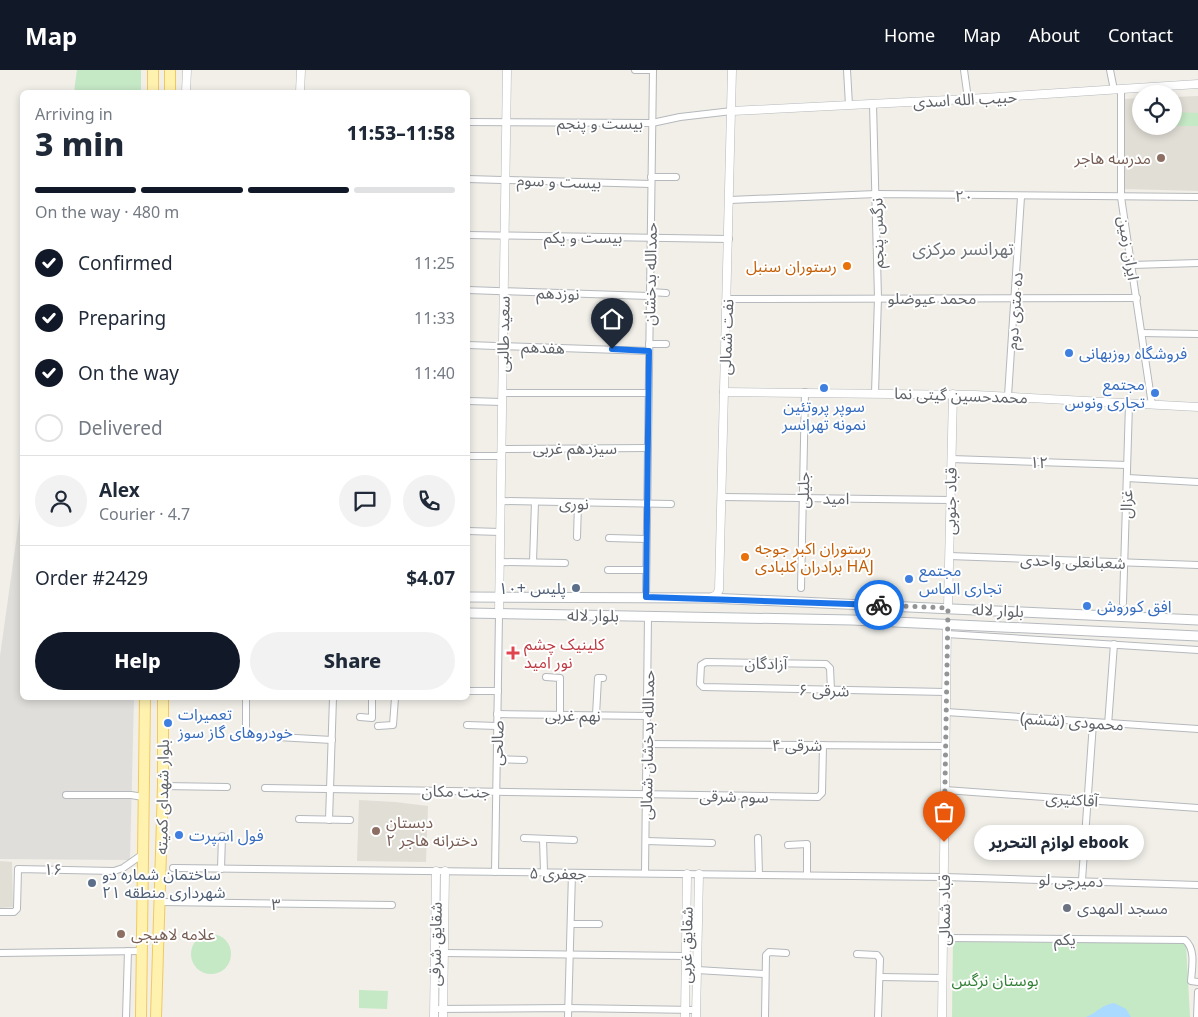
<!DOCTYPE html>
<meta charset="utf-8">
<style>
body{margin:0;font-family:"Noto Sans","Noto Sans Arabic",sans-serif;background:#f2f2f3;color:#1f2937;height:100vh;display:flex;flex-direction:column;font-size:19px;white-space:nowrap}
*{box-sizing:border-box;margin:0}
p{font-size:16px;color:#747a83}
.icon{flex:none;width:28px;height:28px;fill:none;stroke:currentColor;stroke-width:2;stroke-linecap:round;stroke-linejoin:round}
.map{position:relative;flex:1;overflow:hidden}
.sheet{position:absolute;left:20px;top:20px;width:450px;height:610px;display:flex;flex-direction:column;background:#fff;border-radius:8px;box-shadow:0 2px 8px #0003}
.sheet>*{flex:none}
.controls{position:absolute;left:1132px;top:15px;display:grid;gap:10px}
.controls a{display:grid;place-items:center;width:50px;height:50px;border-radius:50%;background:#fff;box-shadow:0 2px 8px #0003;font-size:25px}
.pin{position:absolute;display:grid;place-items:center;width:42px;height:42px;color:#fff;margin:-51px -21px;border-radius:50% 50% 50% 0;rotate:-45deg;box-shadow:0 0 5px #0007}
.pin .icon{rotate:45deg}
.courier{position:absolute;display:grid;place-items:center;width:50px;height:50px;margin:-25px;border:4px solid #1a73e8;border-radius:50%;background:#fff;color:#222;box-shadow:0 1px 6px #0007}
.bubble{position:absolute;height:35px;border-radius:18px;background:#fff;box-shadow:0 2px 8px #0003;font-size:16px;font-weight:800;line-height:35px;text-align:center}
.summary em{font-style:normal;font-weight:800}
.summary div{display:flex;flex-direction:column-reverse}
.summary{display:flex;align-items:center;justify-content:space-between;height:85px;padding:0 15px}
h1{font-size:32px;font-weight:800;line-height:38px}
.bar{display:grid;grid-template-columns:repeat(4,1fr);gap:8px 5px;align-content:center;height:60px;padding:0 15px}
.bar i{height:6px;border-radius:4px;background:#e0e1e3}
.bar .selected{background:#111827}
.bar p{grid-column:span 4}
.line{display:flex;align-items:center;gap:12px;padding:0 15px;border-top:1px solid #e0e1e3}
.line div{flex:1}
.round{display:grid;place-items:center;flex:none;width:52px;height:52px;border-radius:26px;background:#f2f2f3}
ol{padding:0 15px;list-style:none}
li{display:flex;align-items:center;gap:15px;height:55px}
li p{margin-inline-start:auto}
li .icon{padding:5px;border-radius:50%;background:#111827;color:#fff;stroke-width:4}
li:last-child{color:#747a83}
li i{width:28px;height:28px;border:2px solid #e0e1e3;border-radius:50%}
.primary-button{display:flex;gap:10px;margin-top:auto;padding:10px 15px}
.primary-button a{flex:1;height:58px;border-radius:30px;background:#111827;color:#fff;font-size:20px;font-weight:800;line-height:58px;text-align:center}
.primary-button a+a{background:#f2f2f3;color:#1f2937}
header{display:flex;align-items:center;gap:30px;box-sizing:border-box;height:70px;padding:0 25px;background:#111827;color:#fff}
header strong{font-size:24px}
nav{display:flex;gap:28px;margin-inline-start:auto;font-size:18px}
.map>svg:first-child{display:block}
</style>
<header>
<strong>Map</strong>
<nav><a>Home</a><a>Map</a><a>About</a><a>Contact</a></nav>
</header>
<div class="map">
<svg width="1198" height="947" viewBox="0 0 1198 947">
<rect width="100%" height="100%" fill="#f1efe8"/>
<polygon fill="#e0deda" points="21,436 22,436 22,628 134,628 130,790 0,789 0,586"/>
<g fill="#e1ded6">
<polygon points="1198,26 1198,121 1124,119 1125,29 1141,28 1141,56 1174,56 1174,27"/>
<polygon points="359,730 395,732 428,736 426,792 357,791"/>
<polygon points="0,791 12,792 13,837 0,838"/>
</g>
<g fill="#c5e8c5">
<polygon points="77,0 141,0 141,22 74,22"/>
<polygon points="1176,42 1198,43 1198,56 1176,56"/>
<circle cx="211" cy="884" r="20"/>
<polygon points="953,872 1182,873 1186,874 1190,947 952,947"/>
<polygon points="359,920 388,921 387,939 359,938"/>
</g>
<path fill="#aadaff" d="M1114 933 1126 939 1131 947H1086C1097 943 1101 935 1114 933Z"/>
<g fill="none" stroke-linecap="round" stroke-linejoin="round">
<g stroke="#b5b8bc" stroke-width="8">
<g id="minor">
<polyline points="635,0 653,0"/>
<polyline points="847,0 849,35"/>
<polyline points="964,0 968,29"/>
<polyline points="1110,0 1114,20"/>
<polyline points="1121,20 1121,127 1152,335"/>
<polyline points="873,34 878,228 875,323"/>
<polyline points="468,52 652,53 680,47 732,41"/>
<polyline points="651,107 676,107"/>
<polyline points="468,109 651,114"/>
<polyline points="730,130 876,124 1198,127"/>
<polyline points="468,165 729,169"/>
<polyline points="1132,195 1198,193"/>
<polyline points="468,220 649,226"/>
<polyline points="650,222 666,223"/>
<polyline points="727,229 1137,228"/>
<polyline points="1142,263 1198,264"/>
<polyline points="649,274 666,274"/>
<polyline points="468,275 649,281"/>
<polyline points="502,323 648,323"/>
<polyline points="1008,326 1021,127"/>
<polyline points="468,331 502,332"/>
<polyline points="502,379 648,378"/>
<polyline points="468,386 501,386"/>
<polyline points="951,389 1127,395"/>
<polyline points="1127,408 1198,412"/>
<polyline points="722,427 950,430"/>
<polyline points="501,431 671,434"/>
<polyline points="468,461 500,462"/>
<polyline points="577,467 578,433"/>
<polyline points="609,468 646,469"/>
<polyline points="949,486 1198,495"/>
<polyline points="500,492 565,493"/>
<polyline points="533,492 535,432"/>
<polyline points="608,500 646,500"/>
<polyline points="801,518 805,322"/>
<polyline points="646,527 653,0"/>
<polyline points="1123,533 1129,334"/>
<polyline points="947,564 1198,580"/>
<polyline points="546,607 560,608 560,645"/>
<polyline points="831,620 830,598 826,594 706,592 701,595 700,614 703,617 946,622"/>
<polyline points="468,621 498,621"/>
<polyline points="246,628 246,663"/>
<polyline points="946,642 1198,659"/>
<polyline points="497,644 648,646"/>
<polyline points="596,645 598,608 603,608"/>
<polyline points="360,647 372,648 372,628"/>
<polyline points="467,655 497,656"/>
<polyline points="1108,655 1114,574"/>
<polyline points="378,656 393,655 395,628"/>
<polyline points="277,667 332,670"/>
<polyline points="647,674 946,676"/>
<polyline points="497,689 524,690"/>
<polyline points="163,716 227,717"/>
<polyline points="265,718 818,727 822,723 823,675"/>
<polyline points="945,720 1198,738"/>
<polyline points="66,725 131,725 143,727"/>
<polyline points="299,749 350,750"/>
<polyline points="329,750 333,628"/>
<polyline points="524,768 574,770"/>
<polyline points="758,768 759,805"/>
<polyline points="543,769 544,802"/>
<polyline points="646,771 712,773"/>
<polyline points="788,775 807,774 807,805"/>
<polyline points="173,798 944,807 1198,815"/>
<polyline points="221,799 222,766"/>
<polyline points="495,802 499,544"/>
<polyline points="645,803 648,546"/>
<polyline points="1082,810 1093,653"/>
<polyline points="160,832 392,835"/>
<polyline points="0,842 14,842 17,839 18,799 114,801 123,798 143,784"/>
<polyline points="571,854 599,854"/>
<path d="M944 868 1185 870C1196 879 1192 898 1191 911L1198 912"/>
<polyline points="0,883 142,881"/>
<polyline points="444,883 686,886"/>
<polyline points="857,884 877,885 880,889 878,947"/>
<polyline points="697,900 765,904"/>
<polyline points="880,907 943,908"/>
<polyline points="434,939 568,938 696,940"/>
<polyline points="126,947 128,881"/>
<polyline points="568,947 572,803"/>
<polyline points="765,947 766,885 769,882 786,883"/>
<polyline points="1197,947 1198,922"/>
</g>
</g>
<g stroke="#b5b8bc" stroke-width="9">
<g id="tertiary">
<polyline points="186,22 187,0"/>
<polyline points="300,22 301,0"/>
<polyline points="732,41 968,29 1198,14"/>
<polyline points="724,322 975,325 1198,337"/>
<polyline points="710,528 716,525 719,520 732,0"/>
<polyline points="948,537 953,324"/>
<polyline points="499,544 507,0"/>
<polyline points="434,947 436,801"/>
<polyline points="443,947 445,801"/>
<polyline points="685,947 687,804"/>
<polyline points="696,947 699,804"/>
<polyline points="942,947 947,554"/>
</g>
</g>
<g stroke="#b6babf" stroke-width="11">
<g id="secondary">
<polyline points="468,527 710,528 1198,550"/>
<polyline points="468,543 852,550 1198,566"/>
</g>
</g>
<g stroke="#f2c960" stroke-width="12">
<g id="primary">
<polyline points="153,22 153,0"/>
<polyline points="170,22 170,0"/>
<polyline points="141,947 145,628"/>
<polyline points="156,947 163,716 163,628"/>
</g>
</g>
<use href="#minor" stroke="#fff" stroke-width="6"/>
<use href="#tertiary" stroke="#fff" stroke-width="8"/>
<use href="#secondary" stroke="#fff" stroke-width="9"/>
<use href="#primary" stroke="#fff2af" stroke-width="10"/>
</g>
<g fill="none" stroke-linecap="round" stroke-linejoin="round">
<polyline stroke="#929495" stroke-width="5" stroke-dasharray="0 9" points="879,535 948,538 944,772"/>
<polyline stroke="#1a73e8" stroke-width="6" points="612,279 649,281 646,527 879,535"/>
</g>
<g fill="#8d6e63" stroke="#fff" stroke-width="2">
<circle cx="1161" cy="88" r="5"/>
<circle cx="376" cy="761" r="5"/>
<circle cx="121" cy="864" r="5"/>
</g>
<g fill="#e8710a" stroke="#fff" stroke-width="2">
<circle cx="847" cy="196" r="5"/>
<circle cx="745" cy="487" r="5"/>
</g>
<g fill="#3f7fe0" stroke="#fff" stroke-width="2">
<circle cx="1069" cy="283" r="5"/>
<circle cx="824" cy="318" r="5"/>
<circle cx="1155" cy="323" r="5"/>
<circle cx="909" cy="509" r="5"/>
<circle cx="1087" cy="536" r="5"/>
<circle cx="168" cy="653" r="5"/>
<circle cx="179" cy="765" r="5"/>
</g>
<g fill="#5c6f8a" stroke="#fff" stroke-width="2">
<circle cx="576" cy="518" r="5"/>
<circle cx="92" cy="813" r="5"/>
</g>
<path fill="#e0444e" stroke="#fff" stroke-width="2" d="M510.5 575.5h5v5h5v5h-5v5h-5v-5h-5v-5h5z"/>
<circle fill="#6b7280" stroke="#fff" stroke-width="2" cx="1067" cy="838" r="5"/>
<g text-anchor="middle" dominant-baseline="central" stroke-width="4" stroke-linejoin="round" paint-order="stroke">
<g font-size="16" fill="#5f6368" stroke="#fff">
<text transform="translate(965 29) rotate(-3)">حبیب الله اسدی</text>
<text x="600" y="53">بیست و پنجم</text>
<text transform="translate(559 111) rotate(2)">بیست و سوم</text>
<text transform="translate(964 126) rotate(1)">۲۰</text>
<text transform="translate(877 163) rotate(-91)">نرگس پنجم</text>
<text x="583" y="167">بیست و یکم</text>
<text transform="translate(1129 178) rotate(81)">ایران زمین</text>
<text transform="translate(650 204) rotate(-89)">حمدالله بدخشان</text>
<text transform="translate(558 223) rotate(2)">نوزدهم</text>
<text x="932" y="228">محمد عیوضلو</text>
<text transform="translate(1014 241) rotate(-86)">ده متری دوم</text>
<text transform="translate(503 264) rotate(-89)">سعید طالبی</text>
<text transform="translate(726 267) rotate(-88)">نفت شمالی</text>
<text transform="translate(543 277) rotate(2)">هفدهم</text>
<text transform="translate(961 325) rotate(2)">محمدحسین گیتی نما</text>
<text x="575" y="378">سیزدهم غربی</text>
<text transform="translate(1039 392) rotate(2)">۱۲</text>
<text transform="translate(803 420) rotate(-89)">جلیلی</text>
<text transform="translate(836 428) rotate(1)">امید</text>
<text transform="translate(950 431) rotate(-89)">قباد جنوبی</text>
<text transform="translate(574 433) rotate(1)">نوری</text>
<text transform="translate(1126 434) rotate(-88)">غزال</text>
<text transform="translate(1073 491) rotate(2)">شعبانعلی واحدی</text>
<text transform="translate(998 540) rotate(3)">بلوار لاله</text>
<text transform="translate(593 545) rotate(1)">بلوار لاله</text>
<text transform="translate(766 593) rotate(1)">آزادگان</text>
<text transform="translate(824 620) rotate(1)">۶ شرقی</text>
<text transform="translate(573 645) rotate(1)">نهم غربی</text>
<text transform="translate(1072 651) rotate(4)">محمودی (ششم)</text>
<text transform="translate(497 673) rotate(-89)">صالحی</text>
<text transform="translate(647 675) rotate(-89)">حمدالله بدخشان شمالی</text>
<text x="797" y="675">۴ شرقی</text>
<text transform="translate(456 721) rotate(1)">جنت مکان</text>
<text transform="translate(734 726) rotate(1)">سوم شرقی</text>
<text transform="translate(162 727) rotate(-89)">بلوار شهدای کمیته</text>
<text transform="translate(1072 729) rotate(4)">آقاکثیری</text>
<text transform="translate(53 799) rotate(1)">۱۶</text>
<text transform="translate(558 803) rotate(1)">جعفری ۵</text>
<text transform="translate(1071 810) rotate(2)">دمیرچی لو</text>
<text transform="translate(276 834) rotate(1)">۳</text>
<text transform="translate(944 840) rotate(-90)">قباد شمالی</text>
<text transform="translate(1065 869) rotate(1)">یکم</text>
<text transform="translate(435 874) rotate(-89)">شقایق شرقی</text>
<text transform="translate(686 875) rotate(-89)">شقایق غربی</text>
</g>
<g font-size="16" fill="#785e54" stroke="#fff" text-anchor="start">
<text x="1151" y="88" text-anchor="end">مدرسه هاجر</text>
<text x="386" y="752">دبستان<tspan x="386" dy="18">دخترانه هاجر ۲</tspan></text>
<text x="131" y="864">علامه لاهیجی</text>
</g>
<g font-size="16" fill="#c56008" stroke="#fff" text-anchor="end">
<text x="837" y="196">رستوران سنبل</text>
<text x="755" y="478" text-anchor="start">رستوران اکبر جوجه<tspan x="755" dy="18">برادران کلبادی HAJ</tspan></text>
</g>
<g font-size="16" fill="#366cbe" stroke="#fff" text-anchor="start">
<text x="1079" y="283">فروشگاه روزبهانی</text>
<text x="1145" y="314" text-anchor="end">مجتمع<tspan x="1145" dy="18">تجاری ونوس</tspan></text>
<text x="824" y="336" text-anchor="middle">سوپر پروتئین<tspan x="824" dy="18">نمونه تهرانسر</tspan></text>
<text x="919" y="500">مجتمع<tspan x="919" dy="18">تجاری الماس</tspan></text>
<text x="1097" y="536">افق کوروش</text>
<text x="178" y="644">تعمیرات<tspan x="178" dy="18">خودروهای گاز سوز</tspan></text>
<text x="189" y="765">فول اسپرت</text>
</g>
<g font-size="16" fill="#4e5e75" stroke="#fff" text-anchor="end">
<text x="566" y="518">پلیس +۱۰</text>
<text x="102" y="804" text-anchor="start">ساختمان شماره دو<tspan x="102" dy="18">شهرداری منطقه ۲۱</tspan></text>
</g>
<g font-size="16" fill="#be3a42" stroke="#fff" text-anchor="start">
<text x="524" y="574">کلینیک چشم<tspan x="524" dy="18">نور امید</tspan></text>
</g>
<g font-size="16" fill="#5b616d" stroke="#fff" text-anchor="start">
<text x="1077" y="838">مسجد المهدی</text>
</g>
<g font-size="16" fill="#348238" stroke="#fff">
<text x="995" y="910">بوستان نرگس</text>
</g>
<g font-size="18" fill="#70757a" stroke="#fff">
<text x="963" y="178">تهرانسر مرکزی</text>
</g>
</g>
</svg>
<div class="controls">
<a><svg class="icon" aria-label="locate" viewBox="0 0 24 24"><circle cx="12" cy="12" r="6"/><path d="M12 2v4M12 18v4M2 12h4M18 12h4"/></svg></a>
</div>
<div class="pin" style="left:944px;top:772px;background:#ea580c"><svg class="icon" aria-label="bag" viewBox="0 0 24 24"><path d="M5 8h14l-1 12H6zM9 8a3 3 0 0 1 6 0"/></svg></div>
<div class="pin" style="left:612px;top:279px;background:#1f2937"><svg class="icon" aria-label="home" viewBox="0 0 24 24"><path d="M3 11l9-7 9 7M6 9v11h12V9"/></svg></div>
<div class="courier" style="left:879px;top:535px"><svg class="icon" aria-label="bike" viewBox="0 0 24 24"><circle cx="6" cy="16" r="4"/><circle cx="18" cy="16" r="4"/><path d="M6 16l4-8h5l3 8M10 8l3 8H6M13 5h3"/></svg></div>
<div class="bubble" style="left:974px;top:755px;width:170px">لوازم التحریر ebook</div>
<section class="sheet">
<div class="summary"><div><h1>3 min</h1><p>Arriving in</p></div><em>11:53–11:58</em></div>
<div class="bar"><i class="selected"></i><i class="selected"></i><i class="selected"></i><i></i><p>On the way · 480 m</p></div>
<ol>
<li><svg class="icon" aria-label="check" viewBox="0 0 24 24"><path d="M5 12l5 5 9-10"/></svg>Confirmed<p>11:25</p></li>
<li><svg class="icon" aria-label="check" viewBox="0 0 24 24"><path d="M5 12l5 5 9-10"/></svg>Preparing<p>11:33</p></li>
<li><svg class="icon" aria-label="check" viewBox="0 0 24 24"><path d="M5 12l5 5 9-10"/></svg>On the way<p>11:40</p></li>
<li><i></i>Delivered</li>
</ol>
<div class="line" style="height:90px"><a class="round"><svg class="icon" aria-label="person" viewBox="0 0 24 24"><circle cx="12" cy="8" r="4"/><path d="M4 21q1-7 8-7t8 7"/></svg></a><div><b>Alex</b><p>Courier · 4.7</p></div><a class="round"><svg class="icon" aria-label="chat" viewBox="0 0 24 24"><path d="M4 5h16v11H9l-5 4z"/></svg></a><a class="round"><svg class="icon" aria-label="phone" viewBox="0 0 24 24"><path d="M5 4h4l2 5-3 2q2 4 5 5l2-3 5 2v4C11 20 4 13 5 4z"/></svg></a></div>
<div class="line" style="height:65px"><div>Order #2429</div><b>$4.07</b></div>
<div class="primary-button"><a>Help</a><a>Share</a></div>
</section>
</div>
